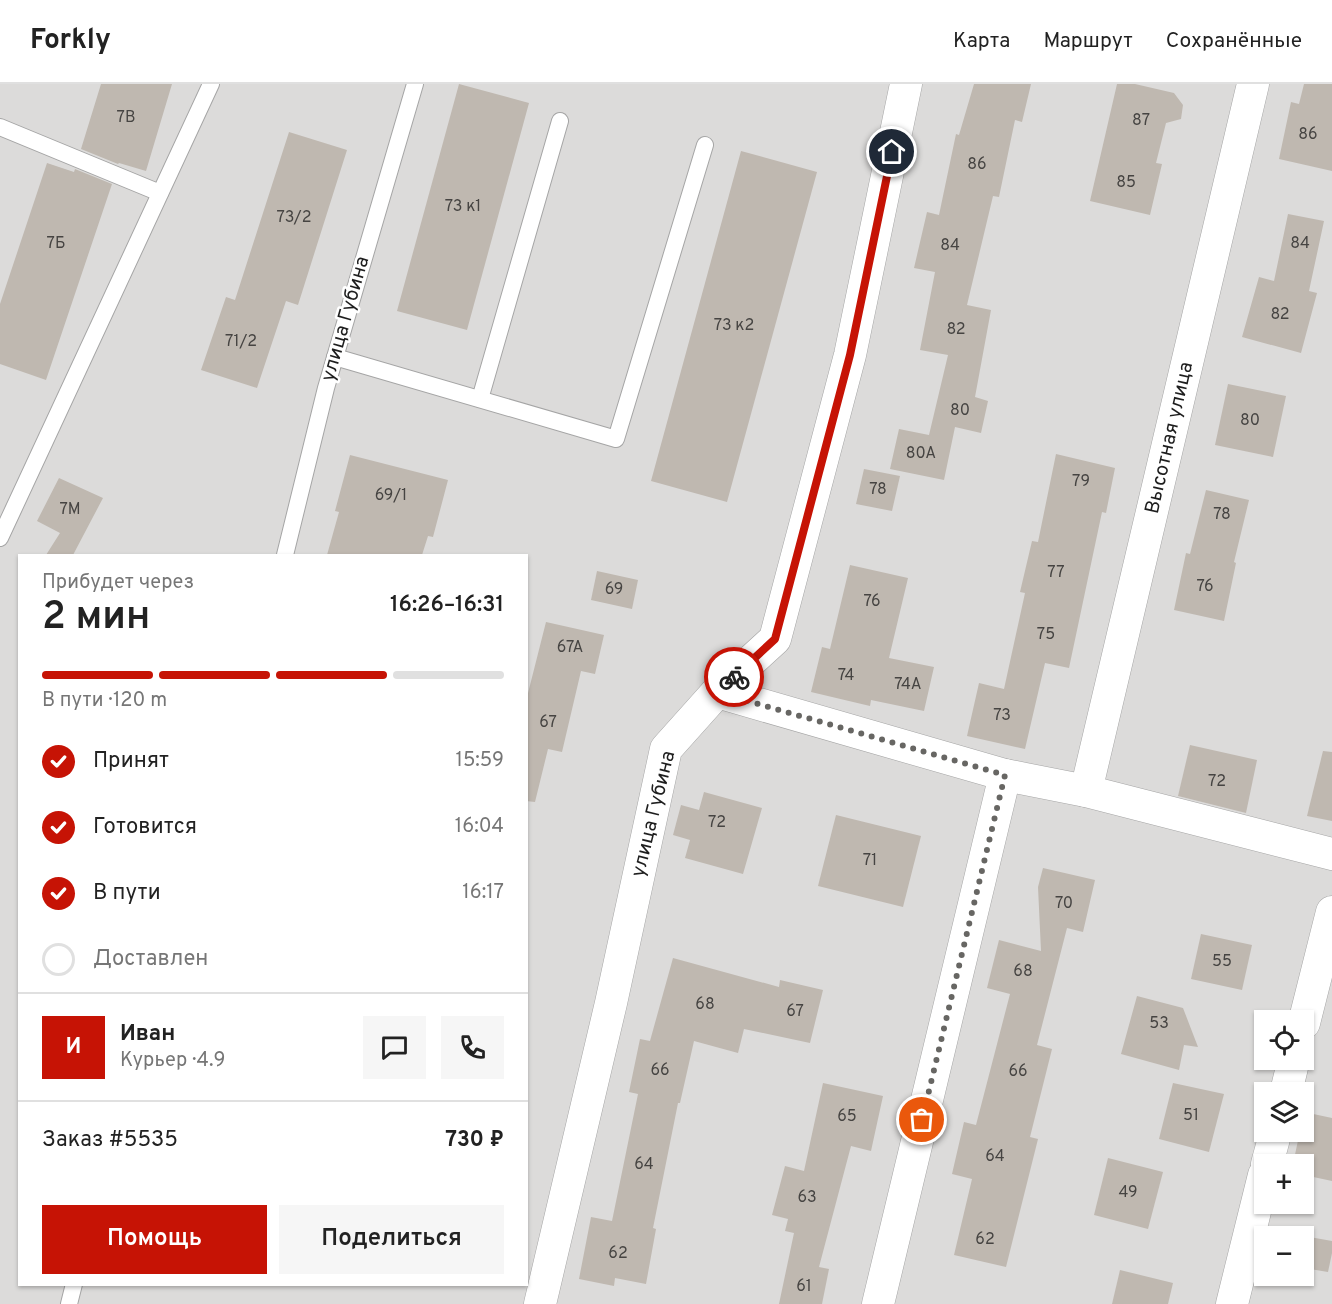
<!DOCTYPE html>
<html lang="ru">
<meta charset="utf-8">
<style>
body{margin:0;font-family:Overpass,sans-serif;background:#f6f6f6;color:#222;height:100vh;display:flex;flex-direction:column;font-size:22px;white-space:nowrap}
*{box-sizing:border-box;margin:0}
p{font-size:20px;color:#767676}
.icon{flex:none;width:33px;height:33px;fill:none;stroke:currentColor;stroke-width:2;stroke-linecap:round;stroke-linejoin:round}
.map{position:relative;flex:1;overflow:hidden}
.side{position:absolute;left:18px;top:470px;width:510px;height:732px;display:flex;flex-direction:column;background:#fff;border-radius:0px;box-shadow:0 2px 4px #0004}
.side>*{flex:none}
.fabs{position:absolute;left:1254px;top:926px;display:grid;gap:12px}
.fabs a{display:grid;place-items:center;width:60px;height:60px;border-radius:0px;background:#fff;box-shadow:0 2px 4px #0004;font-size:30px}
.pin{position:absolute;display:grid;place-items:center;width:51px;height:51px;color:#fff;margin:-26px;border:3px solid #fff;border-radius:50%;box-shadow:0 2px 6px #0007}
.courier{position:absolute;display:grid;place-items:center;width:60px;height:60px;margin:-30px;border:4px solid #c61305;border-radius:50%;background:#fff;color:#222;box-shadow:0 2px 8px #0007}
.headline em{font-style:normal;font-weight:600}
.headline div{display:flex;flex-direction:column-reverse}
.headline{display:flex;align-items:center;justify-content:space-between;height:102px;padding:0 24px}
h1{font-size:39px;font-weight:600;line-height:45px}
.bar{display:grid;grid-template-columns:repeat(4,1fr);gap:9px 6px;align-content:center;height:72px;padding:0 24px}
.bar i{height:8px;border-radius:4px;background:#e0e0e0}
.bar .selected{background:#c61305}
.bar p{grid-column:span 4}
.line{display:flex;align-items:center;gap:15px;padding:0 24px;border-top:2px solid #e0e0e0}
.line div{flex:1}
.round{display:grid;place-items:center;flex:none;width:63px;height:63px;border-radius:0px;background:#f6f6f6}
ol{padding:0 24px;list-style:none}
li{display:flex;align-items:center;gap:18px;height:66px}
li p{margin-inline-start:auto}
li .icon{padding:6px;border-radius:50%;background:#c61305;color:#fff;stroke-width:4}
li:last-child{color:#767676}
li i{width:33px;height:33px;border:3px solid #e0e0e0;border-radius:50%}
.primary-button{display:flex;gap:12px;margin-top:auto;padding:12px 24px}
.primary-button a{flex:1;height:69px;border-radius:0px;background:#c61305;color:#fff;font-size:24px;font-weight:600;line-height:69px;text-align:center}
.primary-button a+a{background:#f6f6f6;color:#222}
header{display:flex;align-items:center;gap:36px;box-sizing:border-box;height:84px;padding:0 30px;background:#fff;border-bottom:2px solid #e0e0e0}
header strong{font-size:28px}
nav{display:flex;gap:33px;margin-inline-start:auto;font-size:21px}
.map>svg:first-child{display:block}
</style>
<header>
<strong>Forkly</strong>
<nav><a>Карта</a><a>Маршрут</a><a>Сохранённые</a></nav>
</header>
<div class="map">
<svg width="1332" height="1220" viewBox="0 0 1332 1220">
<rect width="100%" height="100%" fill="#eeece4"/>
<path fill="#dcdbda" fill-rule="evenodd" d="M0 0H1332V1220H0ZM20 471H526V1200H20ZM1264 936H1304V975H1264ZM1264 1008H1304V1047H1264ZM1264 1080H1304V1119H1264ZM1264 1152H1304V1191H1264Z"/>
<g fill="#bfb8b0">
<polygon points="101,0 172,0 146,87 119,79 118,80 81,65"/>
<polygon points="459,0 529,19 467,246 397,227"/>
<polygon points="974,0 1031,0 1022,38 1015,36 999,113 993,112 967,221 991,226 975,313 988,317 981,349 955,343 944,396 890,385 899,345 929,351 948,271 920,266 935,188 914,184 927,128 939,131 956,50 959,51"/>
<polygon points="1117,0 1135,0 1174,9 1183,21 1181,35 1166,39 1156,79 1162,80 1150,131 1090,117"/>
<polygon points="1304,0 1332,0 1332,87 1279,75 1291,18 1299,20"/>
<polygon points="289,48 347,66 298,221 286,217 257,304 201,286 226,213 235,216"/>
<polygon points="741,67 817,88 727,418 651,397"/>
<polygon points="47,79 74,88 75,85 112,100 46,296 0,280 0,220"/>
<polygon points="1288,130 1324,137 1309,207 1317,209 1301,269 1242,253 1259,193 1274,197"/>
<polygon points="1228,300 1286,312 1273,373 1215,361"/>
<polygon points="1056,370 1115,384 1106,429 1102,428 1069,584 1045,579 1025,665 967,652 979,599 1004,605 1025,509 1020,508 1032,457 1038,458"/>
<polygon points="350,371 448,396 433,453 428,452 422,471 327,471 339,428 335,427"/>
<polygon points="864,385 900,392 892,427 856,420"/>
<polygon points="59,394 103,414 73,471 46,471 60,449 37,437"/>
<polygon points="1206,406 1249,416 1234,478 1236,479 1224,537 1174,526 1186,469 1190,470"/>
<polygon points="850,481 908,494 889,574 934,583 924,627 871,616 870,622 811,608 822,563 830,565"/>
<polygon points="597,487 638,496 632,525 591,516"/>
<polygon points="546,538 604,551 595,590 581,587 562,668 548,665 535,718 526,717 526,617"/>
<polygon points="1190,661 1257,676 1246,729 1178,712"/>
<polygon points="1323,667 1332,668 1332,737 1307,732"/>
<polygon points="704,708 762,724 743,790 685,774 690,756 673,751 681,721 699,726"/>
<polygon points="836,731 921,752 903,823 818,802"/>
<polygon points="1043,784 1095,796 1083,848 1067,844 1037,961 1052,965 1030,1053 1038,1055 1006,1183 954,1171 972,1095 952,1090 964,1038 976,1041 1010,910 987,904 999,856 1041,867 1038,803"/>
<polygon points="1201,850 1252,861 1242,906 1191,895"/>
<polygon points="673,874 779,903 780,896 823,906 810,959 744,945 738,969 694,957 680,1019 678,1019 653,1144 656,1145 646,1200 615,1194 614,1202 579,1195 591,1133 612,1137 638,1010 629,1008 640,955 650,957"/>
<polygon points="1137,912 1183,924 1198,963 1184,961 1179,986 1121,970"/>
<polygon points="823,999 883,1012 871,1067 851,1062 819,1183 829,1185 822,1220 779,1220 794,1149 785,1147 788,1135 772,1131 785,1082 804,1087"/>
<polygon points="1173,999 1224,1010 1209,1068 1159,1055"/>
<polygon points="1304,1028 1332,1034 1332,1097 1304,1091 1304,1080 1293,1080 1300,1047 1304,1047"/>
<polygon points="1108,1074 1163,1088 1148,1145 1094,1131"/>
<polygon points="1304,1152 1332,1157 1332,1169 1328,1188 1304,1184"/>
<polygon points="1120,1186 1173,1199 1168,1220 1112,1220"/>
</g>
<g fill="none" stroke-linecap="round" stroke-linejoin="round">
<g stroke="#a5a5a5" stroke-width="18">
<g id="lane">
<polyline points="0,43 160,109"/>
<polyline points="335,273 616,355 705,61"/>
<polyline points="480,315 560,37"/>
<polyline points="0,454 211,0"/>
<polyline points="285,471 326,304 415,0"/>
<polyline points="69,1220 74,1200"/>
</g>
</g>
<g stroke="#a5a5a5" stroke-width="33">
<g id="street">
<polyline points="717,608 1005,691 1086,707 1332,770"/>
<polyline points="1086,707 1253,0"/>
<polyline points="1304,939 1332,828"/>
<polyline points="1286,1008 1294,975"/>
<polyline points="1267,1080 1276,1047"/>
<polyline points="540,1220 611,919 666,665 717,608 775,555 850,271 906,0"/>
<polyline points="878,1220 1005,691"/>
<polyline points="1232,1220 1264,1091"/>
</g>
</g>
<use href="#lane" stroke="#fff" stroke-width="16"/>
<use href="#street" stroke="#fff" stroke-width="32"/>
</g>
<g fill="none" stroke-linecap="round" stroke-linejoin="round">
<polyline stroke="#676663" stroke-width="6" stroke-dasharray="0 10.8" points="734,593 717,608 1005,691 922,1036"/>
<polyline stroke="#c61305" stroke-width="8" points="734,593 775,555 850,271 892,68"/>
</g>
<g text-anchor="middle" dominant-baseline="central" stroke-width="5" stroke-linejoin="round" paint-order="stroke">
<g font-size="16" fill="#464442">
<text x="126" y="34">7В</text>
<text x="1141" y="37">87</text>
<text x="1308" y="51">86</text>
<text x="977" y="81">86</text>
<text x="1126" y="99">85</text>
<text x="463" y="123">73 к1</text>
<text x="294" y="134">73/2</text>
<text x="56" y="160">7Б</text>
<text x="1300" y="160">84</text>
<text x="950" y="162">84</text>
<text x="1280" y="231">82</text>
<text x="734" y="242">73 к2</text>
<text x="956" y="246">82</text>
<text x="241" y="258">71/2</text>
<text x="960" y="327">80</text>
<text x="1250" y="337">80</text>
<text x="921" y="370">80А</text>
<text x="1081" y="398">79</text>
<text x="878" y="406">78</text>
<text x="391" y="412">69/1</text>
<text x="70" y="426">7М</text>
<text x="1222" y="431">78</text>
<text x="1056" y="489">77</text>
<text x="1205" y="503">76</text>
<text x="614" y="506">69</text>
<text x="872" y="518">76</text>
<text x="1046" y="551">75</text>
<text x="570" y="564">67А</text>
<text x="846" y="592">74</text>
<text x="908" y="601">74А</text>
<text x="1002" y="632">73</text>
<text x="548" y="639">67</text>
<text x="1217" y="698">72</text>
<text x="717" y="739">72</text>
<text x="870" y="777">71</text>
<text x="1064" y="820">70</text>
<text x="1222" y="878">55</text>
<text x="1023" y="888">68</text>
<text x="705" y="921">68</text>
<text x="795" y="928">67</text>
<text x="1159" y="940">53</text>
<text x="660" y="987">66</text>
<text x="1018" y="988">66</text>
<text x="1191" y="1032">51</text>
<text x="847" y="1033">65</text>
<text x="995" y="1073">64</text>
<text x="644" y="1081">64</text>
<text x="1128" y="1109">49</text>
<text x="807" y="1114">63</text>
<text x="985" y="1156">62</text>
<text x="618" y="1170">62</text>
<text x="804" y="1203">61</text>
</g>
<g font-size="20" fill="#1e1e1e" stroke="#fff">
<text transform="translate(346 235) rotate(-74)">улица Губина</text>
<text transform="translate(1170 354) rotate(-77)">Высотная улица</text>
<text transform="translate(654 730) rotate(-76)">улица Губина</text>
</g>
</g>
</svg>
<div class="fabs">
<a><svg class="icon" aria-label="locate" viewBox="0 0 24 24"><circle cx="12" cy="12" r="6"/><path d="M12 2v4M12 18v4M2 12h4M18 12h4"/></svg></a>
<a><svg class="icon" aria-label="layers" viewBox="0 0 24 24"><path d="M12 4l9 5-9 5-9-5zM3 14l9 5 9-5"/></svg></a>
<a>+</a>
<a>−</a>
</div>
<div class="pin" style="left:922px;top:1036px;background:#ea580c"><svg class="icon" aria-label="bag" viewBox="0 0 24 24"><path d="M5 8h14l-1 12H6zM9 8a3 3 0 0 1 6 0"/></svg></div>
<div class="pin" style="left:892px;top:68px;background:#1f2937"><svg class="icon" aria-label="home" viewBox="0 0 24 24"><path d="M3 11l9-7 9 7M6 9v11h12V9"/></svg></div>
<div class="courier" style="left:734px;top:593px"><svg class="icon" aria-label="bike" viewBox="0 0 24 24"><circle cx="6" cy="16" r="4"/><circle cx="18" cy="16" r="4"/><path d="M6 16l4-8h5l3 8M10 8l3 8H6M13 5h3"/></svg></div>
<section class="side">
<div class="headline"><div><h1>2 мин</h1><p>Прибудет через</p></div><em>16:26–16:31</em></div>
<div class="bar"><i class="selected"></i><i class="selected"></i><i class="selected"></i><i></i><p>В пути · 120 m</p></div>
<ol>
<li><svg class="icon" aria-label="check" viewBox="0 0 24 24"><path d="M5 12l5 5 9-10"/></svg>Принят<p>15:59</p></li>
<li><svg class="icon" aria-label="check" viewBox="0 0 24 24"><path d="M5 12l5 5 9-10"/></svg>Готовится<p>16:04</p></li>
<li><svg class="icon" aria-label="check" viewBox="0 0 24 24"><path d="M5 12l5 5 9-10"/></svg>В пути<p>16:17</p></li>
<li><i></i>Доставлен</li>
</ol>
<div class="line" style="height:108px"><b class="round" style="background:#c61305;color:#fff">И</b><div><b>Иван</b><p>Курьер · 4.9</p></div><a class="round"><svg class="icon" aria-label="chat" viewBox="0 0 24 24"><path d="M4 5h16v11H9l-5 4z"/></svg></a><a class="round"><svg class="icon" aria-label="phone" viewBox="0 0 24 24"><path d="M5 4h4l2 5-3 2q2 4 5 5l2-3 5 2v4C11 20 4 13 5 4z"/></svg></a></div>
<div class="line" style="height:78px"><div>Заказ #5535</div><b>730 ₽</b></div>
<div class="primary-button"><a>Помощь</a><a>Поделиться</a></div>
</section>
</div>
